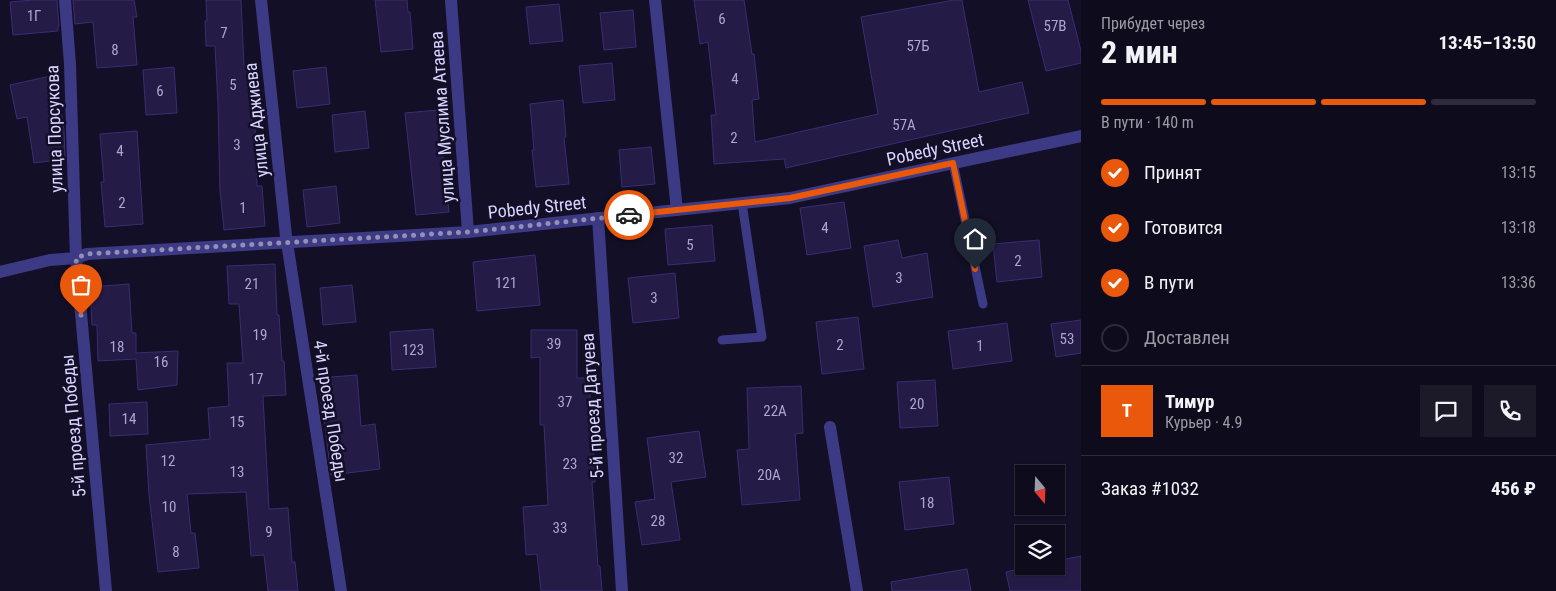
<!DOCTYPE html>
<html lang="ru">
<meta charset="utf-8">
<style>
body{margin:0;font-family:"Roboto Condensed",sans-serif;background:#1c1929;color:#f1f3f6;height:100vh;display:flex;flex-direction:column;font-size:19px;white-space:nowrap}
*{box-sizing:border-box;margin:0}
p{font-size:16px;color:#9b9ba3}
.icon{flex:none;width:28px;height:28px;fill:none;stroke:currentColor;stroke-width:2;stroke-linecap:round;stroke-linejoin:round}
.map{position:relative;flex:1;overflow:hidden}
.sheet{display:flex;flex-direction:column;background:#0e0b1c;width:475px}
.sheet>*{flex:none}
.needle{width:32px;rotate:161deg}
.controls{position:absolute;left:1015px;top:465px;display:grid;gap:10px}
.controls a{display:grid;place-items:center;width:50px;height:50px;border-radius:0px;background:#0e0b1c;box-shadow:0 1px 4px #0004,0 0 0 1px #2e2b3b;font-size:25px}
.pin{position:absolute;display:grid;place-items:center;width:42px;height:42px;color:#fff;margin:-51px -21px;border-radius:50% 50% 50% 0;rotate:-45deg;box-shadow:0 0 5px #0007}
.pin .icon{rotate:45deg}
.courier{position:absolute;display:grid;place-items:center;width:50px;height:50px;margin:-25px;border:4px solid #ea580c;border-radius:50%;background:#fff;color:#222;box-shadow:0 1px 6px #0007}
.head em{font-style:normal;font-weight:700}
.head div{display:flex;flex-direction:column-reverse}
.head{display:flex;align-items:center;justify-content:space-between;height:85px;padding:0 20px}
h1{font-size:32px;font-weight:700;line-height:38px}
.bar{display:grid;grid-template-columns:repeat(4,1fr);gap:8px 5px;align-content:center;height:60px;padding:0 20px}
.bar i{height:6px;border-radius:4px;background:#2e2b3b}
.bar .on{background:#ea580c}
.bar p{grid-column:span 4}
.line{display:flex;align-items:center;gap:12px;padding:0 20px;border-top:1px solid #2e2b3b}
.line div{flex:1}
.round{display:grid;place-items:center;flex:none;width:52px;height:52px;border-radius:0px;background:#1c1929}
ol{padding:0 20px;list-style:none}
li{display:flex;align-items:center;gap:15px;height:55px}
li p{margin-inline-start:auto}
li .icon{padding:5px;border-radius:50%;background:#ea580c;color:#fff;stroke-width:4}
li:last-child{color:#9b9ba3}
li i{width:28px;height:28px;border:2px solid #2e2b3b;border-radius:50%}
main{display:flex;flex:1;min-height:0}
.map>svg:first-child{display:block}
</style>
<main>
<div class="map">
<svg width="1081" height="591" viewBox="0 0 1081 591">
<rect width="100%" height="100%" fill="#130f26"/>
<g fill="#241b47" stroke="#3b2d73">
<polygon points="33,0 57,0 59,26 58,27 58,31 13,35 10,2"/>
<polygon points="73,0 134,0 137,17 133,17 137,65 97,68 93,22 75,24"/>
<polygon points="206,0 241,0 244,65 249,65 252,124 255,124 257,186 262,186 265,226 224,230 220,190 218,105 215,46 206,46 205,21 207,21"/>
<polygon points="375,0 407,0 408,12 410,12 413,49 381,52"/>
<polygon points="694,0 744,0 752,54 754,54 759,99 752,100 755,142 878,114 861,17 954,0 962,0 979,92 1022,82 1029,113 786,168 784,159 714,164 711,115 716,115 708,42 700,44"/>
<polygon points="1028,0 1068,0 1081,51 1081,63 1046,71"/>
<polygon points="559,4 563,41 530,44 526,7"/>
<polygon points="633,10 636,47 604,50 600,13"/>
<polygon points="612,63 615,100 583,103 579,66"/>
<polygon points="174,67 177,113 146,115 143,70"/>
<polygon points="326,67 330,104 297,108 293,71"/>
<polygon points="55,75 62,110 61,110 64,130 65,159 34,163 27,117 17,119 10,85"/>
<polygon points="563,100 566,137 564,138 569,184 536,187 532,150 534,150 530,104"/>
<polygon points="438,110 449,212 416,215 405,113"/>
<polygon points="365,111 369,148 335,152 332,115"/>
<polygon points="137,131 143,224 105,227 101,182 104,182 100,134"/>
<polygon points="651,147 655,184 622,187 619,150"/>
<polygon points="336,186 340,223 307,227 303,190"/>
<polygon points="844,202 851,248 807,255 800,208"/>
<polygon points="712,225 715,261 668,265 665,229"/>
<polygon points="898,240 902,258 927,253 933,297 873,307 864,246"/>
<polygon points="1039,240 1042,277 997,282 993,244"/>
<polygon points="535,255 540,305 477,311 473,262"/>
<polygon points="275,264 277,315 279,315 282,361 284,361 286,395 263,396 269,509 288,508 292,562 295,562 298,591 268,591 264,555 251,556 246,492 187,494 191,533 195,533 199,568 158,572 149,495 146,445 210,439 208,408 229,406 227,363 243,363 239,304 229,304 227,266"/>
<polygon points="675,273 679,318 633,323 628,278"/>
<polygon points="129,284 132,333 136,333 136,353 178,351 177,385 138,390 136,359 98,361 97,325 92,325 90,287"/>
<polygon points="352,285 356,322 323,325 320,288"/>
<polygon points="858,317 864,369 822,374 816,322"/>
<polygon points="1081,320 1081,353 1056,357 1051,324"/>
<polygon points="1007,323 1012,361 953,369 948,331"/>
<polygon points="433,329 436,367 392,370 390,332"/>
<polygon points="531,330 577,330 577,378 590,378 590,443 593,442 595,482 592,482 598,566 600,566 602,591 541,591 537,554 526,555 523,507 548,505 544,425 540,425 540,357 531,358"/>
<polygon points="357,375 361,426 375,424 380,469 331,475 323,411 322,411 319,378"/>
<polygon points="935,380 938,426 900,428 897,382"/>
<polygon points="801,386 803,433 795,434 800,500 742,505 737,450 749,449 747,388"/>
<polygon points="147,402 148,434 110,436 109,404"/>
<polygon points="699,431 706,477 671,482 680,540 642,545 635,502 655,499 647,438"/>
<polygon points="949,477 954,524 905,530 899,482"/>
<polygon points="1081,556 1081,591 1010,591 1006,572 1031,566 1056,566 1056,561"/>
<polygon points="967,569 971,591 892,591 891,582"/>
</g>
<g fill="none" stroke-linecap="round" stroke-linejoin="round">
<g stroke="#3d3a85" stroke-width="9">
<polyline points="953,163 983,304"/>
<polyline points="722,340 762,337 742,203"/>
</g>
<g stroke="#3d3a85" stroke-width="12">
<polyline points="65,0 70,64 76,258 106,591"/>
<polyline points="261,0 286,236 341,591"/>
<polyline points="451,0 468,232"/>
<polyline points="655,0 677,210"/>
<polyline points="598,218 622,591"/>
<polyline points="0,272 50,260 76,258 87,254 468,232 790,198 1081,136"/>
<polyline points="830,427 857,591"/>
</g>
</g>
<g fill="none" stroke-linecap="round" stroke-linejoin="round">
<polyline stroke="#948fb3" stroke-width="5" stroke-dasharray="0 9" points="81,315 76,258 87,254 468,232 629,215"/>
<polyline stroke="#ea580c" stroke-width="6" points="629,215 790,198 953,163 975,269"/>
</g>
<g text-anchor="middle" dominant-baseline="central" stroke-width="5" stroke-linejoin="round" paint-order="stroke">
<g font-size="15" fill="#aca6d1">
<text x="34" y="16">1Г</text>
<text x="722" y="19">6</text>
<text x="1055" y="26">57В</text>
<text x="224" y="33">7</text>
<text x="918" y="46">57Б</text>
<text x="115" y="50">8</text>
<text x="735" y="79">4</text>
<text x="233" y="85">5</text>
<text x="160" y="91">6</text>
<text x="904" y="125">57А</text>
<text x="734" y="138">2</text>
<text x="237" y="145">3</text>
<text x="120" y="151">4</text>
<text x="122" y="203">2</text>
<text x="243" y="208">1</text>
<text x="825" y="228">4</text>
<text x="690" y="245">5</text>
<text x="1018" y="261">2</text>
<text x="899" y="278">3</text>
<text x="506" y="283">121</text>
<text x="252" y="284">21</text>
<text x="654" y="298">3</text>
<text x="260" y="335">19</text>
<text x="1067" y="339">53</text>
<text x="554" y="344">39</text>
<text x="840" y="345">2</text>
<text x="980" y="346">1</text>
<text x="117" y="347">18</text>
<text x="413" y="350">123</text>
<text x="161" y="362">16</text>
<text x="256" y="379">17</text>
<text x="565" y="402">37</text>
<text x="917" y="404">20</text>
<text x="775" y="411">22А</text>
<text x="129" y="419">14</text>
<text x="237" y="422">15</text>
<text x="676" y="458">32</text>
<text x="168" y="461">12</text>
<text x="570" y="464">23</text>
<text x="237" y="472">13</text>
<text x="769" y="475">20А</text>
<text x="927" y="503">18</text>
<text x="169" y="507">10</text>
<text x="658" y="521">28</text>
<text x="560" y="528">33</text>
<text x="269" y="532">9</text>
<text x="176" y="552">8</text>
</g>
<g font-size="18" fill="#d9d4ff" stroke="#130f26">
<text transform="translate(442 117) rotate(-94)">улица Муслима Атаева</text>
<text transform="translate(256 120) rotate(-96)">улица Аджиева</text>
<text transform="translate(54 129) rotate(-92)">улица Порсукова</text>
<text transform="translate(935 149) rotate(-12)">Pobedy Street</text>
<text transform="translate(537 207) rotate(-6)">Pobedy Street</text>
<text transform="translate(592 406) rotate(-94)">5-й проезд Датуева</text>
<text transform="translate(331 411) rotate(81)">4-й проезд Победы</text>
<text transform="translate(73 426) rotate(-95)">5-й проезд Победы</text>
</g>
</g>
</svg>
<div class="controls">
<a><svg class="needle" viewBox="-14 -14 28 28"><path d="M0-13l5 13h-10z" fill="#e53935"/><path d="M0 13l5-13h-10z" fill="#9b9ba3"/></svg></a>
<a><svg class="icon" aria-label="layers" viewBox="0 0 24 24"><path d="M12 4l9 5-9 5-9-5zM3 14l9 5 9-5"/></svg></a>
</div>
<div class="pin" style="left:81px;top:315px;background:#ea580c"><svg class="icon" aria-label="bag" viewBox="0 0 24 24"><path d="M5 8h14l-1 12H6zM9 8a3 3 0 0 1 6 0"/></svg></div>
<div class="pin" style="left:975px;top:269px;background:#1f2937"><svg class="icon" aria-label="home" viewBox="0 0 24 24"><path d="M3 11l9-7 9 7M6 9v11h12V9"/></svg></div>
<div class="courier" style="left:629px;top:215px"><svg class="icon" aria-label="car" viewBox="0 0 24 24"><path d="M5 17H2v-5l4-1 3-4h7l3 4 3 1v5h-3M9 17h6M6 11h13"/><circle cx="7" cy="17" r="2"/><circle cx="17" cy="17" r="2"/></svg></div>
</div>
<section class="sheet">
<div class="head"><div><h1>2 мин</h1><p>Прибудет через</p></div><em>13:45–13:50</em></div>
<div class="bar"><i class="on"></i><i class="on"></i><i class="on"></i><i></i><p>В пути · 140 m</p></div>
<ol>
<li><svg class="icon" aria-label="check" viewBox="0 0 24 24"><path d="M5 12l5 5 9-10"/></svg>Принят<p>13:15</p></li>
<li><svg class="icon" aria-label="check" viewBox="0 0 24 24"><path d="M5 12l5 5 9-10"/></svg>Готовится<p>13:18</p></li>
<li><svg class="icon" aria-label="check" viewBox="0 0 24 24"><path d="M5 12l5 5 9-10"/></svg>В пути<p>13:36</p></li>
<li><i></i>Доставлен</li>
</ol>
<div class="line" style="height:90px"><b class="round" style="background:#ea580c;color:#fff">Т</b><div><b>Тимур</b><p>Курьер · 4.9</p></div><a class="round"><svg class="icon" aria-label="chat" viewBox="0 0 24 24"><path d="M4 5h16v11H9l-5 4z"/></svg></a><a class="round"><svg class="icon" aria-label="phone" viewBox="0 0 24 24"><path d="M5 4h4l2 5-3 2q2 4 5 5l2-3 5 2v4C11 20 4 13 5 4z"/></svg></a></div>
<div class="line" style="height:65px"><div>Заказ #1032</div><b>456 ₽</b></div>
</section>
</main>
